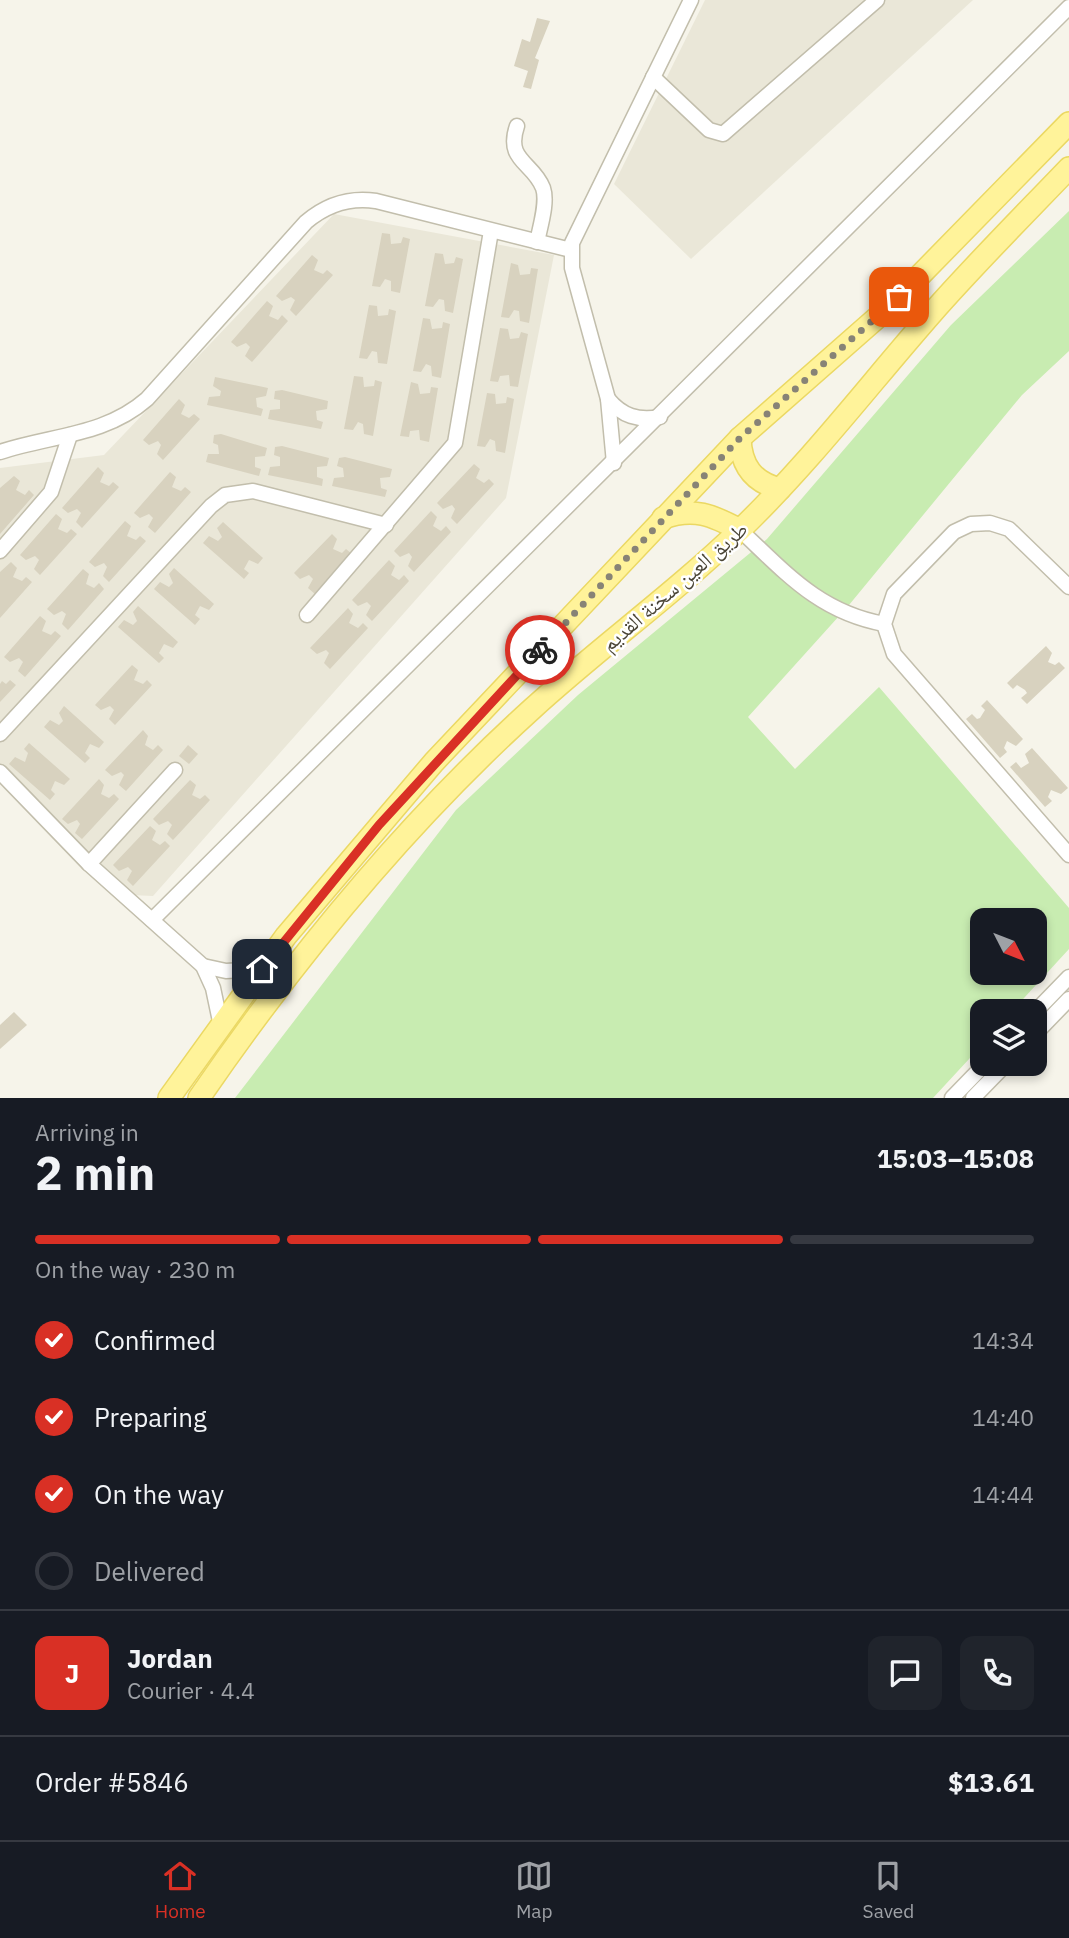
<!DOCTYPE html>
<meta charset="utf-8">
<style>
body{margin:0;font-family:"IBM Plex Sans","Noto Naskh Arabic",sans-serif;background:#20242c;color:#f1f3f6;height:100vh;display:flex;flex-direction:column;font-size:26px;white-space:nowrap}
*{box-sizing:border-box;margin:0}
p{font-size:23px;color:#9ea1a6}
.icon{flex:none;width:38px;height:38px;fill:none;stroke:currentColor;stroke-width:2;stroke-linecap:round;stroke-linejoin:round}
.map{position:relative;height:1098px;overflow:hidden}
.drawer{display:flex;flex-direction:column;background:#171b24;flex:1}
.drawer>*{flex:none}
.needle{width:46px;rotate:132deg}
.controls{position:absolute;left:970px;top:908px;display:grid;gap:14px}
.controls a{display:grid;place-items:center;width:77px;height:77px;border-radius:14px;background:#171b24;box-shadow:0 4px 10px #0003;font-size:35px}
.pin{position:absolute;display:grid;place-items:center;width:60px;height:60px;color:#fff;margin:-30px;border-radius:14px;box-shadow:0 4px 10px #0006}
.courier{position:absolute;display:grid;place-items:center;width:70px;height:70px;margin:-35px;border:5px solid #d93025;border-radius:50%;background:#fff;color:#222;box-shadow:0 2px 9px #0007}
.head em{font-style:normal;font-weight:700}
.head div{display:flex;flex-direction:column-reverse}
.head{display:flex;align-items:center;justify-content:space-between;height:119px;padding:0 35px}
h1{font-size:46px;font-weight:700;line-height:52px}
.bar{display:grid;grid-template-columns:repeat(4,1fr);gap:10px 7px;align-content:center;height:84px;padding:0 35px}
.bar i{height:9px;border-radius:5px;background:#363941}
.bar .current{background:#d93025}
.bar p{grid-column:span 4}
.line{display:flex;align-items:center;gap:18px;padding:0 35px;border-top:2px solid #363941}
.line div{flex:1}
.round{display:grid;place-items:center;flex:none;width:74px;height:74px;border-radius:14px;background:#20242c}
ol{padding:0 35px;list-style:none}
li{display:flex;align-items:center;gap:21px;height:77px}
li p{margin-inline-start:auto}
li .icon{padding:7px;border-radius:50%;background:#d93025;color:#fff;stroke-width:4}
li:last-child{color:#9ea1a6}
li i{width:38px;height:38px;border:4px solid #363941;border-radius:50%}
.dock{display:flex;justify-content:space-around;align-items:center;height:98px;border-top:2px solid #363941;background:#171b24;font-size:19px;color:#9ea1a6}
.dock a{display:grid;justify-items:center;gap:4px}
.dock .current{color:#d93025}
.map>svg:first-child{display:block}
</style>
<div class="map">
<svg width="1069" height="1098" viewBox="0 0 1069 1098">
<rect width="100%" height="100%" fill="#f6f4ea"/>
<g fill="#eae7d8">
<polygon points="705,0 973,0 691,259 614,184"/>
<polygon points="334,214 554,255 506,498 153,896 131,895 0,766 0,468 104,455"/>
</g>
<path fill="#c8ecb1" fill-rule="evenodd" d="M1069 211V351L1022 395 849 605 748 717 795 769 879 687 1069 908V949L1012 1011 982 1012V1045L933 1098H235L456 810 578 695 767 539 951 325ZM982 920H1034V973H982Z"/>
<g fill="#d8d2bf">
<polygon points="537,18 550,21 535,58 539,60 531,89 523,87 528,71 514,66 522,39 530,42"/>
<polygon points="382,233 390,234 391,244 401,243 403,237 410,239 400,293 391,291 391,281 385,279 380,287 372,286"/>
<polygon points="435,253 443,254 445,264 454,263 456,257 463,259 453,313 445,311 444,300 439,299 433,307 425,306"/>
<polygon points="312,255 318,260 314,270 323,274 327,270 333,275 296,316 290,310 295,300 291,297 282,301 276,296"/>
<polygon points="511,263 518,265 520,275 530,274 531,268 538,269 529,323 520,321 519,311 514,310 509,318 501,317"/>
<polygon points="267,301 273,306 269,316 278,320 282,315 288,321 252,362 245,356 250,347 246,343 237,347 231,342"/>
<polygon points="369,305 377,306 378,316 388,315 389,309 396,311 387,364 378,363 377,352 372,351 367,359 359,358"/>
<polygon points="423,318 430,319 432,329 442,328 443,322 450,324 441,378 432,376 431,366 426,364 421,372 413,371"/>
<polygon points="500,328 508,329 510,339 519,338 521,332 528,334 518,387 510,386 509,375 500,376 498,382 490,381"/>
<polygon points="354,376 363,377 364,387 374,386 375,380 382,382 373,436 364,434 363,424 358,422 353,430 344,429"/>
<polygon points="215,377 268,388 266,396 256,398 257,407 263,409 261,416 207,405 209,397 220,396 221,391 213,386"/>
<polygon points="411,382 418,384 420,394 430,393 431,387 438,388 429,442 420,440 419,430 410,431 409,437 400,436"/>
<polygon points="282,390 328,401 327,409 316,411 317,420 323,422 321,429 268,419 270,410 280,409 280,400 274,399 275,391"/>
<polygon points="487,393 495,394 496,404 506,403 507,397 514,399 505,453 496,451 495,441 490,439 485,447 477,446"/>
<polygon points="179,399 185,405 181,414 189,418 194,414 200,419 163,460 157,454 161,445 158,441 149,445 143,440"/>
<polygon points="221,434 267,448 265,456 255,457 255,467 261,469 259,476 206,462 208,454 219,454 218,445 213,443 214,435"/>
<polygon points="282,446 329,458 327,466 317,467 317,477 323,479 322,486 268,475 270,467 280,466 280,457 274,455 275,447"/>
<polygon points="345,457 392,469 390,477 380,478 381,488 387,490 385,497 332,486 334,478 344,477 343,468 337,466 339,458"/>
<polygon points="474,464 480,469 476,478 484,483 489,479 494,484 457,524 451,518 455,509 452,505 443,509 437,503"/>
<polygon points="98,467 104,473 100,482 109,486 113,482 119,487 82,528 76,522 81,513 77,509 68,513 62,508"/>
<polygon points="170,472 176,477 172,487 181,491 185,487 191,492 155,533 148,527 153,518 149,514 140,518 134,513"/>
<polygon points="14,476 20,481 16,490 25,495 29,490 34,495 0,534 0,488"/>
<polygon points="431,511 437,517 433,526 441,531 446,526 451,532 414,572 408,566 412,557 409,553 400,557 394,551"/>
<polygon points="56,514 62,519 58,529 67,533 71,529 77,534 40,575 34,569 39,560 35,556 26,560 20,555"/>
<polygon points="125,521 131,526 127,536 136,540 140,536 146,541 109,582 103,576 107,567 104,563 95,567 89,562"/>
<polygon points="223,522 263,558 258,564 249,560 244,569 249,573 244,579 203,543 209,536 218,541 222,537 217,528"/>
<polygon points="332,534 337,539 333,549 342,553 346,549 352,554 315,594 308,588 313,579 309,575 300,579 294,573"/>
<polygon points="389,560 395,566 391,575 399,580 404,575 409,581 372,621 366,615 371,606 367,602 358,606 352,600"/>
<polygon points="11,562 17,568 13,577 22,581 26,577 32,582 0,618 0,572"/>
<polygon points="174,568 214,604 209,610 200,606 195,615 200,619 195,625 154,589 160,582 169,587 173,583 169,574"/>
<polygon points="83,569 89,574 86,584 94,588 99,583 104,589 68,630 62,624 66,614 62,611 54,615 47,609"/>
<polygon points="138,606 178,642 173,648 164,644 159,653 164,658 159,663 118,627 124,620 133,625 137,621 133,612"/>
<polygon points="348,608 353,614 349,623 358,628 363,623 368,628 330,669 324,663 329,653 326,650 317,654 310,648"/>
<polygon points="40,616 46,621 42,631 51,635 55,631 61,636 25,677 18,671 23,662 19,658 10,662 4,657"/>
<polygon points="1046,646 1052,653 1048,662 1055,665 1059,662 1065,668 1027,704 1021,698 1027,693 1025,690 1017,685 1013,689 1007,683"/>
<polygon points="132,665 138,670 134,680 143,684 147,680 152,685 115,725 109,719 114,710 110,706 101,710 95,705"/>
<polygon points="10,680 16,685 0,702 0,684 2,681 6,684"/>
<polygon points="987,700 1023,739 1016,746 1007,741 1004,748 1007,752 1000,758 966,719 972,714 977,719 980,718 985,710 981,706"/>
<polygon points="64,706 104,742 99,748 90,744 85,753 90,758 85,763 44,727 50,720 59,725 63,721 59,713"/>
<polygon points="143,730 148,736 145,745 153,750 158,745 163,750 126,791 119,785 124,775 121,772 112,776 105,770"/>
<polygon points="29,743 70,779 64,785 55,781 51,790 55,794 50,800 9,764 15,757 25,762 28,753 24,749"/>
<polygon points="188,745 198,754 189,764 179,756"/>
<polygon points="1032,748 1068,788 1061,794 1051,790 1048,797 1052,801 1045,807 1010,767 1016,762 1021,768 1029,763 1025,754"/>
<polygon points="99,779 104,785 101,794 109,798 114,794 119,799 82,839 75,833 80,824 77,820 68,824 62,819"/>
<polygon points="190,780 196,785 192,795 200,799 205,795 210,800 173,840 167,834 172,825 168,821 159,825 153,819"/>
<polygon points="150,826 156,831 152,840 160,845 165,841 170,846 133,886 127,880 132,871 128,867 119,871 113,865"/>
<polygon points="14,1012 27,1025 0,1049 0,1025"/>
</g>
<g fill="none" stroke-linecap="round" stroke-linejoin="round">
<g stroke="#c2beac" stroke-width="17">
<g id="minor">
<polyline points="653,77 709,130 723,134 877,0"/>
<path d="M517 126C505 161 533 162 543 188 548 202 540 227 537 242"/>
<path d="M608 399C622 416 638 421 660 417"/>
<path d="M0 452C51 435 105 436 147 399L306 222C326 205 349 197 376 201L571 250"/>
<polyline points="614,463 608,399 572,268 572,243 691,0"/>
<path d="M740 530C786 573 819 612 884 624"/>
<polyline points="0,551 51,492 70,435"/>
<polyline points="1069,587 1009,529 990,523 971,524 954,532 894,594 884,624 894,654 1069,855"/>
<polyline points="307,615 455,443 491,231"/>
<polyline points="0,734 211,506 225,495 253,491 386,525"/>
<polyline points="0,772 89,864 203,966 213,988 221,1026"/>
<polyline points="89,864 175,770"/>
<polyline points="152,920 1069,7"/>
<polyline points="203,966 226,971 262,969"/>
<polyline points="1034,1013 1069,977"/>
<polyline points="1034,1035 1069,999"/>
<polyline points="952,1098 985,1064"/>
<polyline points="973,1098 1006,1064"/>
</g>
</g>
<g stroke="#ebd863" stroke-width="24">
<g id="primary">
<path d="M740 438C741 466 753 482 780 489"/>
<path d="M663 518C694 507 712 515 740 530"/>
<polyline points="169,1098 286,936 434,762 740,438 888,308 1069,123"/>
<path d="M199 1098C296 957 405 824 532 709 600 647 675 593 741 529 812 460 868 386 932 313 976 263 1023 216 1069 168"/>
</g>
</g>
<use href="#minor" stroke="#fff" stroke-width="14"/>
<use href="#primary" stroke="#fff39a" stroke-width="21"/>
</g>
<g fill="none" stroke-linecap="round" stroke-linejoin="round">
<polyline stroke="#878376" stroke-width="7" stroke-dasharray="0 12.6" points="540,650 740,438 899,297"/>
<polyline stroke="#d93025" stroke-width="9" points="262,969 379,825 540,650"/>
</g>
<g text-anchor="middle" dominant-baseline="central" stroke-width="5" stroke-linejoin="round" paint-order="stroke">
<g font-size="21" fill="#4b4637" stroke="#fff">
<text transform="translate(674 586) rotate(-41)">طريق العين سخنة القديم</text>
</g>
</g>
</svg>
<div class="controls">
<a><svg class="needle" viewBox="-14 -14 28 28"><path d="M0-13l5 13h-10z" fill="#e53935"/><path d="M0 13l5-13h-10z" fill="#9ea1a6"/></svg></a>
<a><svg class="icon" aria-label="layers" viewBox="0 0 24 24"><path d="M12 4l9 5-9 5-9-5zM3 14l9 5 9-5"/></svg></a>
</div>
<div class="pin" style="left:899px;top:297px;background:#ea580c"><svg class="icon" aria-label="bag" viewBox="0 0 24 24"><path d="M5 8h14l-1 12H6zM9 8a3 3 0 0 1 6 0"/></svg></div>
<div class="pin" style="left:262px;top:969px;background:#1f2937"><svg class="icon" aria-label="home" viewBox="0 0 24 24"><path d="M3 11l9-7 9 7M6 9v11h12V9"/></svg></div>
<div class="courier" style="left:540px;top:650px"><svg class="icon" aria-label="bike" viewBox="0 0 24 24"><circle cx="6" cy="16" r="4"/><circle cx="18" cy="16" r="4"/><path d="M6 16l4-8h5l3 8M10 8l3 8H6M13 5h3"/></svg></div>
</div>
<section class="drawer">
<div class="head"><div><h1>2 min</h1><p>Arriving in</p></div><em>15:03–15:08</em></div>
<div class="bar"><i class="current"></i><i class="current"></i><i class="current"></i><i></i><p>On the way · 230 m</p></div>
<ol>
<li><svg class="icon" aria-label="check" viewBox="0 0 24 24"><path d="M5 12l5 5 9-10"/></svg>Confirmed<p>14:34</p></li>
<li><svg class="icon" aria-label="check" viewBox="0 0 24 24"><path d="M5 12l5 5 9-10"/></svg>Preparing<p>14:40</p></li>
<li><svg class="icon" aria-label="check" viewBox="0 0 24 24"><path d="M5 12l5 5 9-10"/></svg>On the way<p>14:44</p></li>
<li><i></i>Delivered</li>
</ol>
<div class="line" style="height:126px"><b class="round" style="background:#d93025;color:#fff">J</b><div><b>Jordan</b><p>Courier · 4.4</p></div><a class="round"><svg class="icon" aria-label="chat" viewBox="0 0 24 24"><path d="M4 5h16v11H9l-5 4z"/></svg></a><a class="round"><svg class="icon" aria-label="phone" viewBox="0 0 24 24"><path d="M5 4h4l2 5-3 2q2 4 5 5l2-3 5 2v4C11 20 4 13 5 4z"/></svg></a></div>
<div class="line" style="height:91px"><div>Order #5846</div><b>$13.61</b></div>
</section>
<nav class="dock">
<a class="current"><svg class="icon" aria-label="home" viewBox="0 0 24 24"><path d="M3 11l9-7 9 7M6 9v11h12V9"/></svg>Home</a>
<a><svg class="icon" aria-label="map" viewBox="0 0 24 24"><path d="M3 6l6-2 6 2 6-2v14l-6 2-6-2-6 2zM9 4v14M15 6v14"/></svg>Map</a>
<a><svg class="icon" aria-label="saved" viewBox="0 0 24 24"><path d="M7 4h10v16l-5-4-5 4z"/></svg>Saved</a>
</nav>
